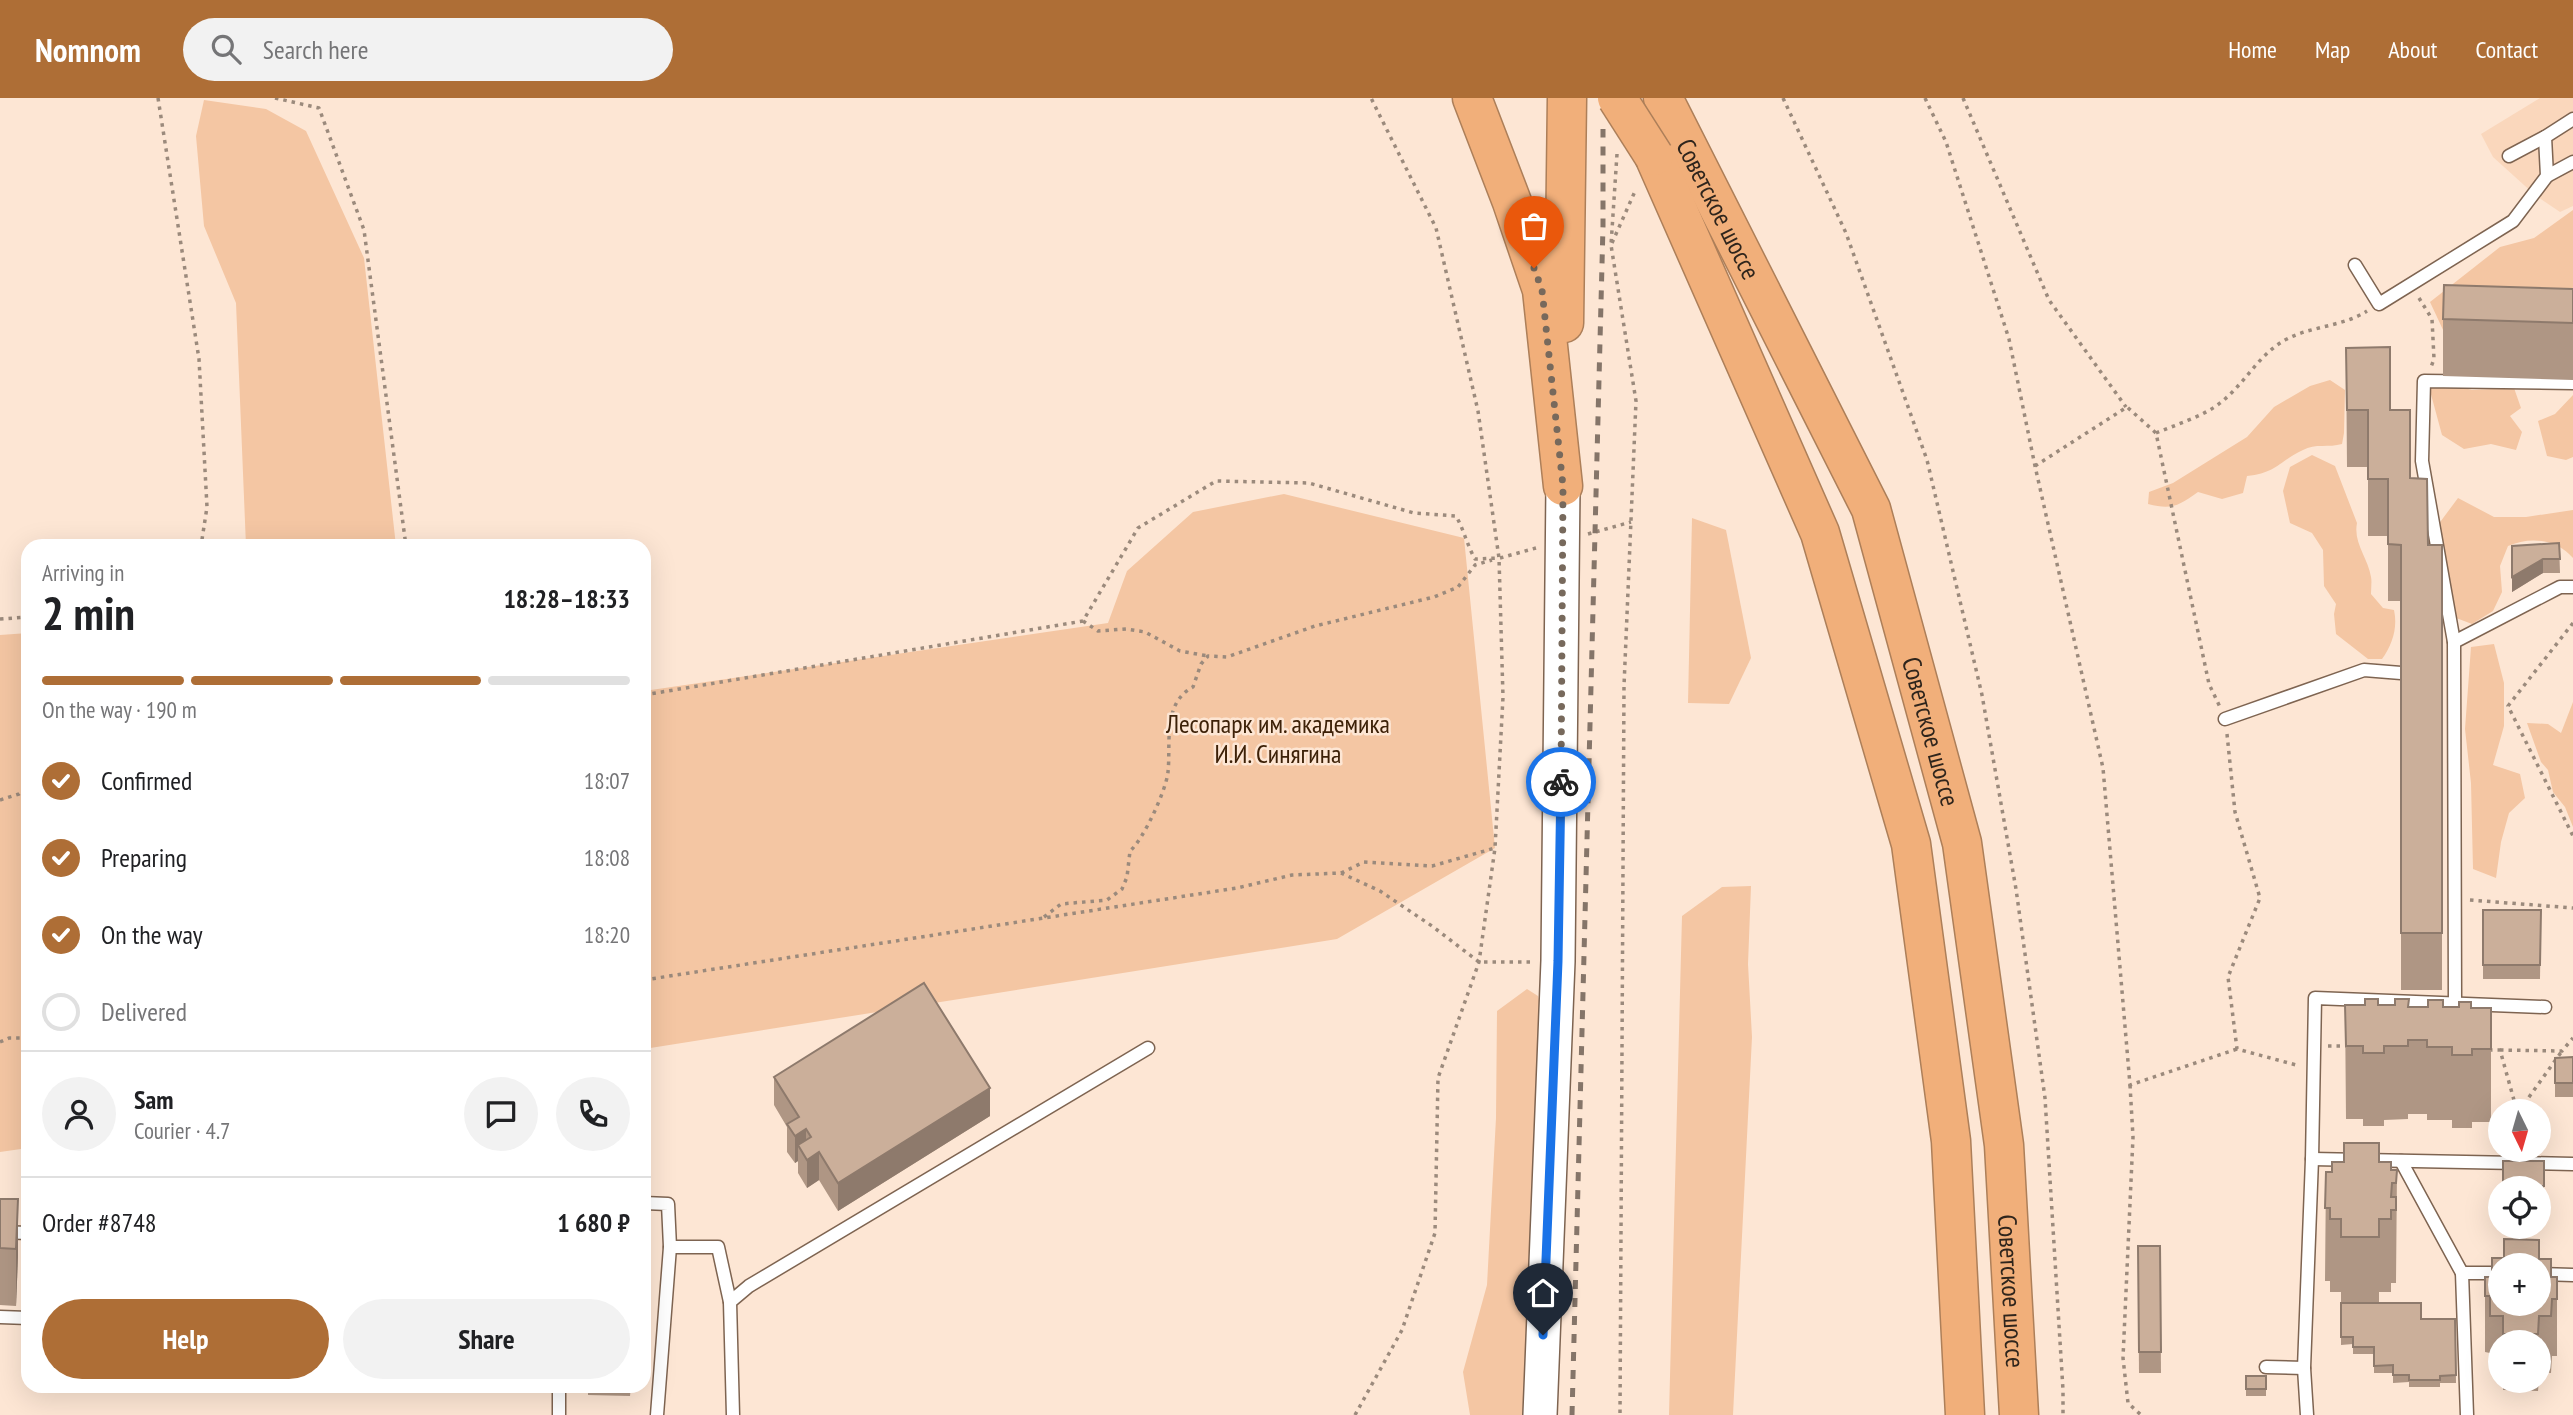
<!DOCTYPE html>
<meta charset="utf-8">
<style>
body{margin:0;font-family:"PT Sans Narrow",sans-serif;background:#f2f2f2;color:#202124;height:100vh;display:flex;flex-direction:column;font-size:26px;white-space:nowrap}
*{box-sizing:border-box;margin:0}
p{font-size:23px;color:#757577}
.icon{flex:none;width:38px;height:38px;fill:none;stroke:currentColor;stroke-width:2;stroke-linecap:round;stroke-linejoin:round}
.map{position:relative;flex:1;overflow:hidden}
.panel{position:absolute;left:21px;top:441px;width:630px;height:854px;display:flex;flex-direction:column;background:#fff;border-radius:21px;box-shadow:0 7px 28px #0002}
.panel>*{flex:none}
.needle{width:46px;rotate:175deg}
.fabs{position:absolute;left:2488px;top:1001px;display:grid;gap:14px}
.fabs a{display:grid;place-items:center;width:63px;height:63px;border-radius:50%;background:#fff;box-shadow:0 7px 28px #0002;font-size:35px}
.pin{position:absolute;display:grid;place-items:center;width:60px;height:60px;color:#fff;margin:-72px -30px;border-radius:50% 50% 50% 0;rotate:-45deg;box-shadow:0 0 7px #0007}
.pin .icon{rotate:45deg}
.courier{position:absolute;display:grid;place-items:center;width:70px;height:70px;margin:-35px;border:5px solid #1a73e8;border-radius:50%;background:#fff;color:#222;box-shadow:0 2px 9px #0007}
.head em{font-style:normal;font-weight:700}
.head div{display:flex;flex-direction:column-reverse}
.head{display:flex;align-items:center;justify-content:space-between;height:119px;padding:0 21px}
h1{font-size:46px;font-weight:700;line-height:52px}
.bar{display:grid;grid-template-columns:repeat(4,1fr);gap:10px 7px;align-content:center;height:84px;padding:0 21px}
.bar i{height:9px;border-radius:5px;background:#e0e0e0}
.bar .on{background:#ae6e36}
.bar p{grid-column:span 4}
.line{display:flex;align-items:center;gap:18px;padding:0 21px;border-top:2px solid #e0e0e0}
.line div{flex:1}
.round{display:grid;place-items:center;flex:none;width:74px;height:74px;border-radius:37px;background:#f2f2f2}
ol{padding:0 21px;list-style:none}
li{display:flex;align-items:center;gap:21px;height:77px}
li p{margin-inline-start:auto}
li .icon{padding:7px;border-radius:50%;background:#ae6e36;color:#fff;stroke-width:4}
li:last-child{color:#757577}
li i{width:38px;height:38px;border:4px solid #e0e0e0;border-radius:50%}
.cta{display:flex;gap:14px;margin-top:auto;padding:14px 21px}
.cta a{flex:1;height:80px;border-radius:42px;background:#ae6e36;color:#fff;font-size:28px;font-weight:700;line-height:80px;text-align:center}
.cta a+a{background:#f2f2f2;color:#202124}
header{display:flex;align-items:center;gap:42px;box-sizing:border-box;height:98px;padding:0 35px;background:#ae6e36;color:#fff}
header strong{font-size:33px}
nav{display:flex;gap:38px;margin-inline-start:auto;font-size:24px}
.search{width:490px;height:63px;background:#f2f2f2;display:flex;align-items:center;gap:18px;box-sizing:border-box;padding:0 24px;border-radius:38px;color:#757577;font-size:26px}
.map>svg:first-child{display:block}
</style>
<header>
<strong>Nomnom</strong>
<div class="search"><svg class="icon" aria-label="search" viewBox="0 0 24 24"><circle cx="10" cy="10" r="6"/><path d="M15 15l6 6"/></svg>Search here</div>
<nav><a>Home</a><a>Map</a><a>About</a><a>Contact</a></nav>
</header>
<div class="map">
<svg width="2573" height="1317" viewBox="0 0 2573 1317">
<rect width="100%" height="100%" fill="#fde6d4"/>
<polygon fill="#fad7bc" points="2540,0 2573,0 2573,108 2560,114 2535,97 2493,59 2481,36"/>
<g fill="#f4c6a3">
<polygon points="204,2 266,11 306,33 364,160 396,448 246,448 236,205 204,128 196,38"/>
<polygon points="2573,112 2573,238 2444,234 2430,204 2500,149 2534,140"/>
<path d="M2330 282 2345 292 2344 335 2342 346C2329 350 2315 345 2303 352 2279 363 2277 375 2247 378L2243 395 2222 401 2198 394C2178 408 2172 412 2148 406L2149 394 2173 385 2247 339 2274 309 2310 288Z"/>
<polygon points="2436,283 2472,292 2514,290 2521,310 2510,318 2522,334 2516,352 2491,346 2464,351 2442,337 2429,289"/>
<polygon points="2573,297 2573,359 2566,362 2547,358 2538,323 2555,316"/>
<path d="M2312 357 2335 368 2357 425C2353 445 2368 460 2371 479 2372 484 2371 490 2371 496L2383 510 2394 512C2398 530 2392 547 2382 561H2368L2336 536 2334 516 2336 506 2324 488 2323 452 2312 435 2290 425 2283 393 2290 369Z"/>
<polygon points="1284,396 1464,440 1495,750 1337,841 644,951 644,593 1108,525 1127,473 1193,414"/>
<path d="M2458 400 2494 419H2526L2573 412V460C2557 441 2530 438 2508 448L2500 468 2502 494 2493 513 2472 526 2451 518 2437 456 2429 439Z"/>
<polygon points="1692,420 1726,432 1751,560 1729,606 1688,605"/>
<polygon points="28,535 28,1050 0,1054 0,537"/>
<polygon points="2494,546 2504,585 2504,628 2493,667 2520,676 2525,700 2509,715 2501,744 2496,780 2473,771 2471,685 2465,631 2471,549"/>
<polygon points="2573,604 2573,729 2565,709 2553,694 2548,672 2541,664 2527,625 2548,626 2561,635"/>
<polygon points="1751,788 1748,866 1752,939 1733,1317 1669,1317 1682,818 1722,789"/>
<polygon points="1527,891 1538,898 1543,921 1529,1317 1470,1317 1463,1274 1487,1187 1496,1020 1497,913"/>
</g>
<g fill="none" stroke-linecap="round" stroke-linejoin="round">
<g stroke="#7e6451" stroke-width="15">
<g id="lane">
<polyline points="2509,58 2545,39"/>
<polyline points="2547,78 2573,64"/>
<polyline points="2355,167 2379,206 2513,123 2547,78 2545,39 2573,21"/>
<polyline points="2454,544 2422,363 2424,283 2573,285"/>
<polyline points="2225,621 2364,572 2401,575"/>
<polyline points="2455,905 2454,544 2560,489 2573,489"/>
<polyline points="2312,1061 2573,1066"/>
<polyline points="2401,1063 2462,1175"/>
<polyline points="644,1105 668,1106 670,1149 657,1317"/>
<polyline points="0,1134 28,1135"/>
<polyline points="670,1149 718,1149 730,1204"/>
<polyline points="2539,1176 2573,1177"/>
<polyline points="0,1219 28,1220"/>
<polyline points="2266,1269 2304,1270"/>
<polyline points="559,1317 559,1288"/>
<polyline points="733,1317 730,1204 749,1188 1148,950"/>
<polyline points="2307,1317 2304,1270 2312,1061 2315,900 2545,909"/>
<polyline points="2467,1317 2462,1175 2501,1175"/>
</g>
</g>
<g stroke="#7e6451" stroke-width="36">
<polyline id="secondary" points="1540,1317 1558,863 1563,388"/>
</g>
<g stroke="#ad7f59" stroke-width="41">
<g id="highway">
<polyline points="1472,0 1512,104 1542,192 1563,388"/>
<path id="s1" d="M1663 0 1871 411 1962 745 2004 1047 2019 1317"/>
<polyline points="1654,58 1820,435 1911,746 1951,1043 1965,1317"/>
<polyline points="1564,225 1567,0"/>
</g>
</g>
<g stroke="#9b8a7c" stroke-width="3.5" stroke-dasharray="3.5 5" stroke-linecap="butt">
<polyline points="158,0 199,261 207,409 201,448"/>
<polyline points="275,0 319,10 364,132 406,448"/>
<polyline points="1783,0 1846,135 1927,362 1982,597 2016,791 2045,1000 2063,1292 2063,1317"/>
<polyline points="1925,0 1946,44 2009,241 2035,368 2103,670 2130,987 2237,951"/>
<polyline points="1963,0 2049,202 2126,309"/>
<polyline points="1617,56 1611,147 1636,303 1624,588 1620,1317"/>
<polyline points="1612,145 1636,91"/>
<polyline points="2419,200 2432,221 2434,261 2431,269"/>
<path d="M2156 335C2175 327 2204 318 2220 305 2245 286 2257 258 2285 242 2310 228 2342 229 2367 213"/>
<polyline points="2035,368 2127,309 2156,335 2209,586 2220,609"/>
<polyline points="1588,436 1631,424"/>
<polyline points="1500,460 1536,450"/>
<polyline points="0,521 28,519"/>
<polyline points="1083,523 1098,533 1126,531 1145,534 1180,553 1208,558"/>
<polyline points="2573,525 2508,608 2573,738"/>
<path d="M644 597 1083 523 1138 430 1216 383 1309 385 1414 415 1456 418C1464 432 1467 447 1475 461L1499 460"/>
<polyline points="2227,636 2235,714 2260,800 2228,879 2237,951 2300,968"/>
<polyline points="0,702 19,696 28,688"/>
<polyline points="1341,775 1364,764 1432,768 1495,750"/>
<polyline points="2470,802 2573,810"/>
<path d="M1044 819 1061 806 1107 802 1122 791 1127 779 1130 753C1143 742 1166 693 1168 674 1171 646 1162 605 1193 589L1201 566 1208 558 1227 559 1315 528 1434 499 1458 489 1475 467 1492 462"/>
<polyline points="644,882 1237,790 1292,777 1341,775 1380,793 1432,828 1479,864 1534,864"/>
<polyline points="0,944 9,940 28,940"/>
<polyline points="2328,948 2348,948"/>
<polyline points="2489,952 2500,952 2517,1013"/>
<polyline points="2500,952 2562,953 2573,940"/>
<polyline points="2130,987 2133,1039 2123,1260 2128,1305 2141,1317"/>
<polyline points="2519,1013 2562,953"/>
<polyline points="1355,1317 1402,1232 1435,1135 1438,980 1479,864 1495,750 1503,599 1499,460 1478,313 1436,130 1371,0"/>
</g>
<use href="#lane" stroke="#fff" stroke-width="12"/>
<use href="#secondary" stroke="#fff" stroke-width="33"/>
<use href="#highway" stroke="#f1af7a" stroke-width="38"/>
<polyline stroke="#857569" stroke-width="5" stroke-dasharray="9 9" stroke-linecap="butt" points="1572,1317 1603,128 1603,31"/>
<g stroke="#ad7f59" stroke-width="41" stroke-linecap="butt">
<polyline id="highway-bridge" points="1617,0 1654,58"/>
</g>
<use href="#highway-bridge" stroke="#f1af7a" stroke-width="38"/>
</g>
<g fill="#af9684">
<polygon points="2573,191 2573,282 2443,278 2443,221"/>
<polygon points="2346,250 2390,312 2428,447 2442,447 2442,892 2401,892 2401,503 2388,503 2388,438 2368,438 2368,369 2347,369"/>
<polygon points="2559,445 2560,475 2543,475 2512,494 2512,448"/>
<polygon points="2483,812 2541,812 2540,881 2483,881"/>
<polygon points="2345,907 2491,910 2491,1024 2472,1024 2472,1030 2452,1030 2452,1022 2427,1022 2427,1016 2408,1016 2408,1021 2384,1022 2384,1028 2363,1028 2363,1021 2346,1021"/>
<polygon points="2573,959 2573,999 2555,999 2555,960"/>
<polygon points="774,979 990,1018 838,1113 819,1082 807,1090 798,1075 798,1063 795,1065 787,1054 787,1029 774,1007"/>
<polygon points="2503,1063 2544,1063 2544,1096 2539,1096 2539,1090 2503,1090"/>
<polygon points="2379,1064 2391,1072 2397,1072 2396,1185 2391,1185 2391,1194 2379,1194 2379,1205 2421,1221 2455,1221 2456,1285 2440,1285 2440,1289 2409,1289 2409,1284 2393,1285 2393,1275 2374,1275 2374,1256 2353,1256 2353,1246 2341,1247 2341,1194 2330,1194 2330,1183 2325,1183 2326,1074 2332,1074"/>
<polygon points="0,1101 18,1101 18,1158 16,1208 0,1207"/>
<polygon points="2138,1148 2160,1148 2161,1275 2139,1275"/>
<polygon points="2539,1161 2551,1179 2557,1179 2557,1258 2552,1258 2551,1275 2539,1274 2539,1244 2501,1244 2501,1275 2490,1274 2490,1255 2485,1254 2485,1179 2492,1179"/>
<rect x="2246" y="1278" width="20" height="20"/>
<polygon points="2503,1283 2539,1283 2538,1293 2503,1292"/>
<polygon points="588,1288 631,1288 630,1298 588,1297"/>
</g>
<g fill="#8e7a6c">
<polygon points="2543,461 2543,475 2512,494 2512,479"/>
<polygon points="990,990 990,1018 838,1113 838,1085"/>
<polygon points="806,1031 806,1059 798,1047 798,1063 795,1065 795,1038"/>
<polygon points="819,1054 819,1082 807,1090 807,1062"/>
<polygon points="18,1101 18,1158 16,1208 16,1151"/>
</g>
<g fill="#cbaf9a" stroke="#8e7a6c" stroke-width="2" fill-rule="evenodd">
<polygon points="2444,187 2573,191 2573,225 2443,221"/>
<polygon points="2390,249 2390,312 2410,312 2410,380 2427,381 2428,447 2442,447 2442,835 2401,835 2401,447 2388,446 2388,381 2368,381 2368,312 2347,312 2346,250"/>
<polygon points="2559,445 2560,461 2543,461 2512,479 2512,448"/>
<polygon points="2483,812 2541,812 2540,867 2483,867"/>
<polygon points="924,885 990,990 838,1085 819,1054 807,1062 798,1047 811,1039 806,1031 795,1038 787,1026 799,1019 774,979"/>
<polygon points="2365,901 2378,901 2378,907 2395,907 2395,901 2409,901 2408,909 2428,909 2428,902 2443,902 2443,909 2459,909 2459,904 2471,904 2471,910 2491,910 2491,951 2472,951 2472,957 2452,957 2452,949 2427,949 2427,942 2408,942 2408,948 2384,948 2384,955 2363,955 2363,948 2346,948 2345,907 2365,907"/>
<polygon points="2573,959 2573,985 2555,985 2555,960"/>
<polygon points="2344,1045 2379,1045 2379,1064 2391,1064 2391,1072 2397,1072 2396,1085 2392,1085 2391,1099 2396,1099 2396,1112 2391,1112 2391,1121 2379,1121 2379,1139 2341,1139 2341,1121 2330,1121 2330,1110 2325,1110 2326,1074 2332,1074 2332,1064 2344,1064"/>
<polygon points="2503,1063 2544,1063 2544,1088 2503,1089"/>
<polygon points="0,1101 18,1101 16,1151 0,1150"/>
<path d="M2504 1141 2539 1142V1161H2551V1179H2557V1201H2552L2551 1218H2539L2538 1236H2503V1218H2490V1198H2485V1179H2492V1160H2504ZM2501 1167H2539V1206H2501Z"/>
<polygon points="2138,1148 2160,1148 2161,1254 2139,1254"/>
<polygon points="2341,1205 2421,1205 2421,1221 2455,1221 2456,1277 2440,1278 2440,1282 2409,1282 2409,1277 2393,1277 2393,1267 2374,1268 2374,1249 2353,1249 2353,1239 2341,1239"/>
<rect x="2246" y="1278" width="20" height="13"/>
</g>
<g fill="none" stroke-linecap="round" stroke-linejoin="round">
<polyline stroke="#77695c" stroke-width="7" stroke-dasharray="0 12.6" points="1534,170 1542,192 1563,388 1561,684"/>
<polyline stroke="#1a73e8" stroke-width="9" points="1543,1237 1558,863 1561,684"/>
</g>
<g text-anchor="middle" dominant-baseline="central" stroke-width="5" stroke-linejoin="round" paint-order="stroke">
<g font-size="26" fill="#2f251c" stroke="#fde6d4">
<text stroke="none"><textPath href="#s1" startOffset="124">Советское шоссе</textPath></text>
<text stroke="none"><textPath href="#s1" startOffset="691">Советское шоссе</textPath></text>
<text stroke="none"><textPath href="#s1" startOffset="1258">Советское шоссе</textPath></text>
</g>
<g font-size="26" fill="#3d2108" stroke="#fde6d4">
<text x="1278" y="625">Лесопарк им. академика<tspan x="1278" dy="30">И.И. Синягина</tspan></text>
</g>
</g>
</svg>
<div class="fabs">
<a><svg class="needle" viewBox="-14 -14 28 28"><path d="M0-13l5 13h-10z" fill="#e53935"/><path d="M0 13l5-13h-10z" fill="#757577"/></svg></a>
<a><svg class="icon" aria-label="locate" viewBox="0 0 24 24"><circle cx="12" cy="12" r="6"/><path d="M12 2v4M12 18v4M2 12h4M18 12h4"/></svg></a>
<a>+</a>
<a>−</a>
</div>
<div class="pin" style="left:1534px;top:170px;background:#ea580c"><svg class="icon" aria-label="bag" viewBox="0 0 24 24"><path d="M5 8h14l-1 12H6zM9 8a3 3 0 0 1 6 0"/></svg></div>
<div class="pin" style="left:1543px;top:1237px;background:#1f2937"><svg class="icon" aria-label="home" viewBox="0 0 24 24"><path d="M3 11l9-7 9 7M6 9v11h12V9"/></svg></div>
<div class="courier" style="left:1561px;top:684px"><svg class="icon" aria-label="bike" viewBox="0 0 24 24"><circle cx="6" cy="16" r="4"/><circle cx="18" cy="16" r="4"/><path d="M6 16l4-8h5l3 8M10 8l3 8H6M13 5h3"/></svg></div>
<section class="panel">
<div class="head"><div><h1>2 min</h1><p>Arriving in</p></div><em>18:28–18:33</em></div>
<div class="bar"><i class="on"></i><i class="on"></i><i class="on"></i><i></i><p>On the way · 190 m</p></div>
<ol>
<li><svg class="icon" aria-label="check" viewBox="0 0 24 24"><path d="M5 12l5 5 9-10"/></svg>Confirmed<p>18:07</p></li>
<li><svg class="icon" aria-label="check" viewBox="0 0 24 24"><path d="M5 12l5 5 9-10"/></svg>Preparing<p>18:08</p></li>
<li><svg class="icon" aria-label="check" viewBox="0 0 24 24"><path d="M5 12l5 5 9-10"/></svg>On the way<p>18:20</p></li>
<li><i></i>Delivered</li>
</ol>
<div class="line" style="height:126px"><a class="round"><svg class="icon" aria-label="person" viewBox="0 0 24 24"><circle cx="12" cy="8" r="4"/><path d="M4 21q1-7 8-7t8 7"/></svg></a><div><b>Sam</b><p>Courier · 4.7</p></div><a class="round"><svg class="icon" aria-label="chat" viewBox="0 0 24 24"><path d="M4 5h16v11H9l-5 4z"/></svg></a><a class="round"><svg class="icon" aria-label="phone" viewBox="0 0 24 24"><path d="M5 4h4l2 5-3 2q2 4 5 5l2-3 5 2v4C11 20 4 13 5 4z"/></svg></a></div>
<div class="line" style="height:91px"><div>Order #8748</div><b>1 680 ₽</b></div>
<div class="cta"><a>Help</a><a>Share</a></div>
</section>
</div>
